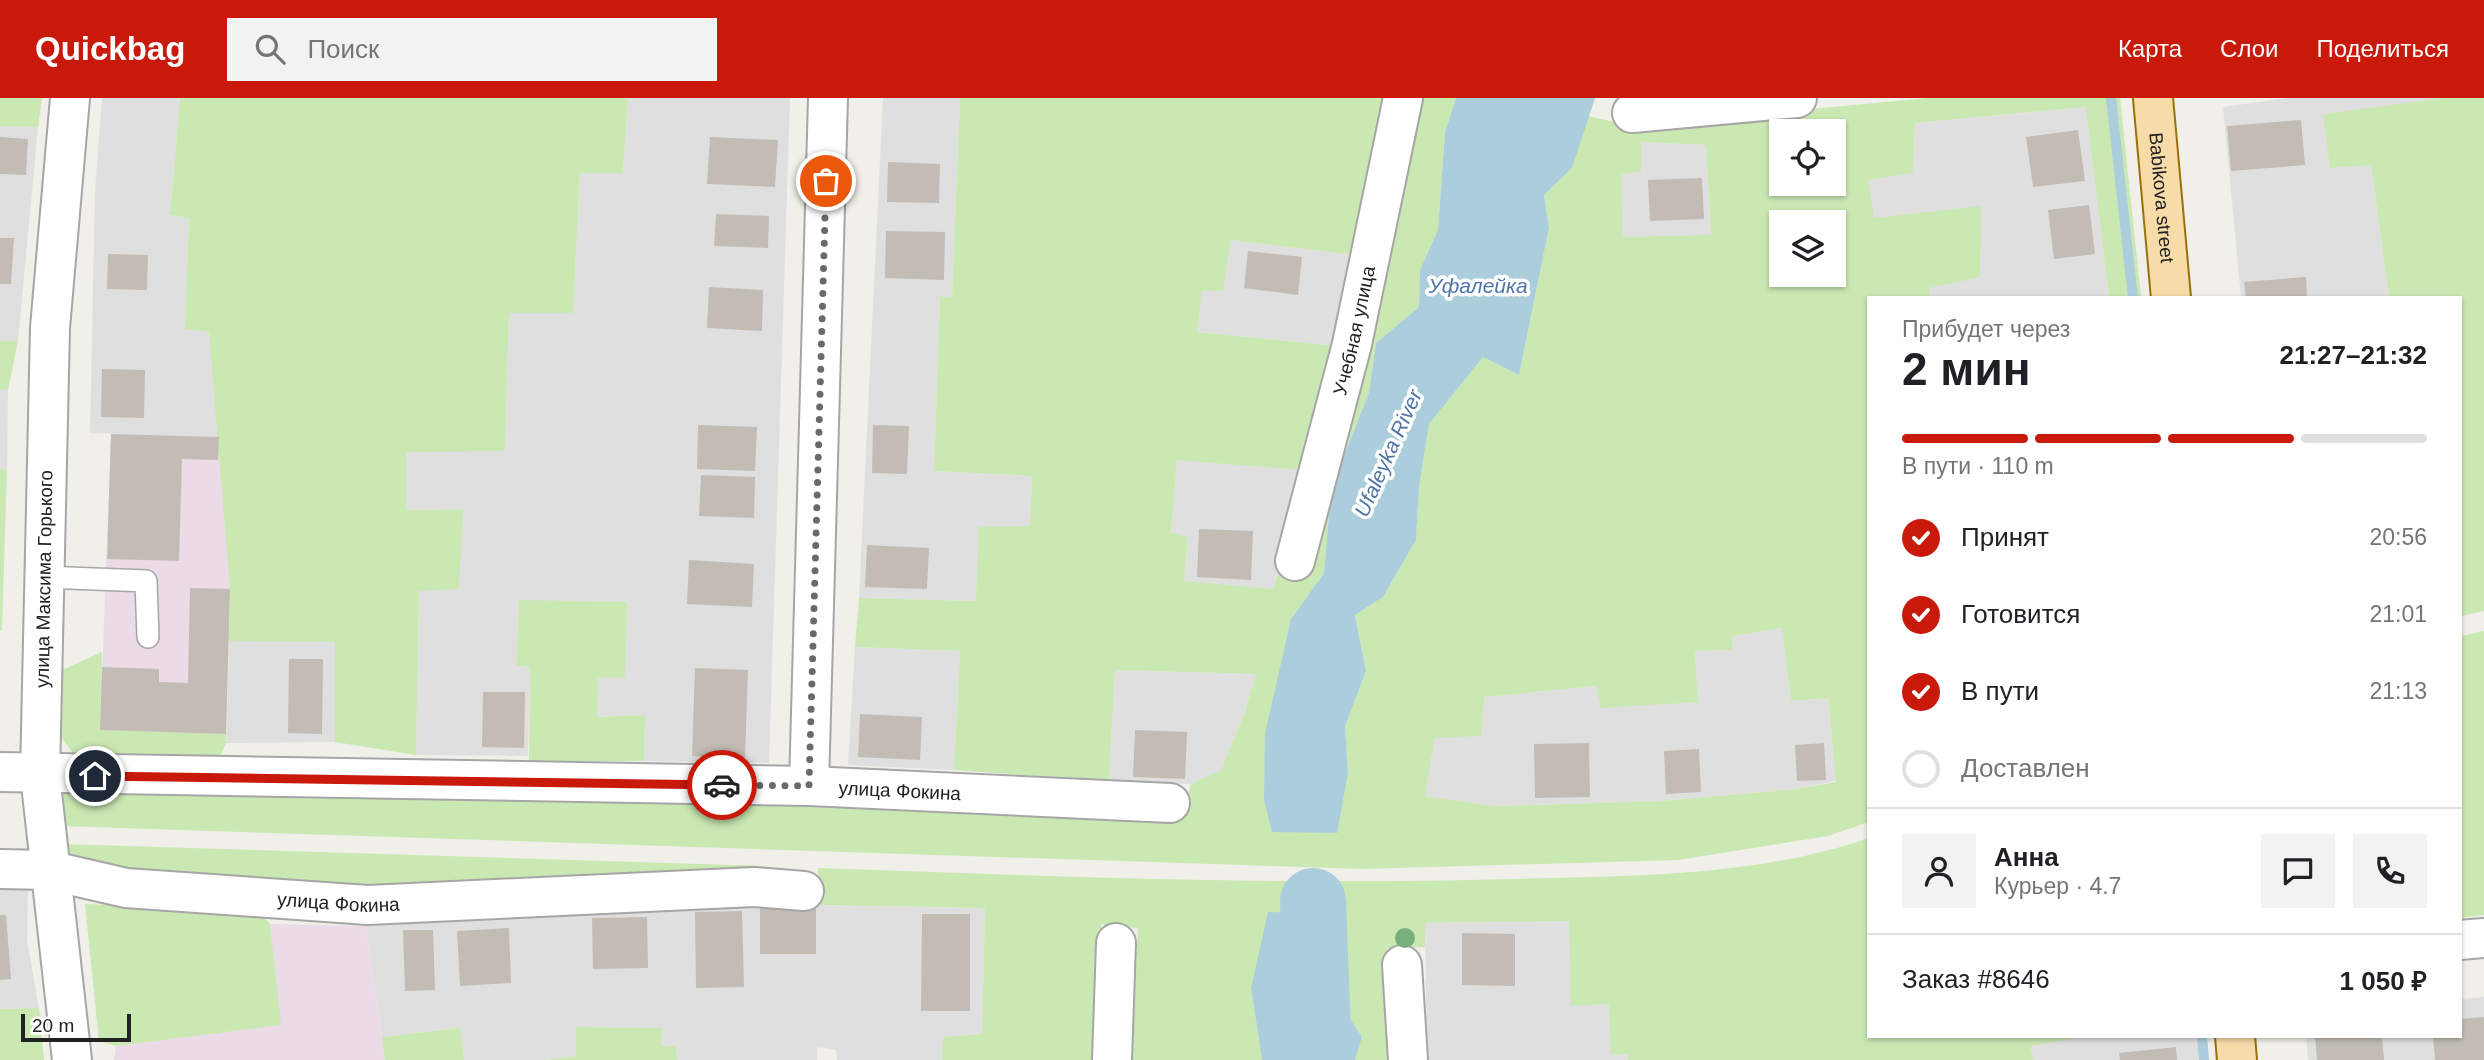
<!DOCTYPE html>
<html lang="ru">
<meta charset="utf-8">
<style>
body{margin:0;font-family:Helvetica,sans-serif;background:#f2f2f2;color:#202124;height:100vh;display:flex;flex-direction:column;font-size:26px;white-space:nowrap}
*{box-sizing:border-box;margin:0}
p{font-size:23px;color:#757577}
.icon{flex:none;width:38px;height:38px;fill:none;stroke:currentColor;stroke-width:2;stroke-linecap:round;stroke-linejoin:round}
.map{position:relative;flex:1;overflow:hidden}
.sheet{position:absolute;left:1867px;top:198px;width:595px;height:742px;display:flex;flex-direction:column;background:#fff;border-radius:0px;box-shadow:0 2px 5px #0004}
.sheet>*{flex:none}
.fabs{position:absolute;left:1769px;top:21px;display:grid;gap:14px}
.fabs a{display:grid;place-items:center;width:77px;height:77px;border-radius:0px;background:#fff;box-shadow:0 2px 5px #0004;font-size:35px}
.scale{position:absolute;left:21px;bottom:18px;width:110px;box-sizing:border-box;padding-left:7px;border:4px solid #222;border-top:0;font-size:19px;line-height:24px;white-space:nowrap;color:#222;-webkit-text-stroke:5px #fff;paint-order:stroke}
.pin{position:absolute;display:grid;place-items:center;width:60px;height:60px;color:#fff;margin:-30px;border:4px solid #fff;border-radius:50%;box-shadow:0 2px 7px #0007}
.courier{position:absolute;display:grid;place-items:center;width:70px;height:70px;margin:-35px;border:5px solid #c8190b;border-radius:50%;background:#fff;color:#222;box-shadow:0 2px 9px #0007}
.headline em{font-style:normal;font-weight:600}
.headline div{display:flex;flex-direction:column-reverse}
.headline{display:flex;align-items:center;justify-content:space-between;height:119px;padding:0 35px}
h1{font-size:46px;font-weight:600;line-height:52px}
.bar{display:grid;grid-template-columns:repeat(4,1fr);gap:10px 7px;align-content:center;height:84px;padding:0 35px}
.bar i{height:9px;border-radius:5px;background:#e0e0e0}
.bar .current{background:#c8190b}
.bar p{grid-column:span 4}
.line{display:flex;align-items:center;gap:18px;padding:0 35px;border-top:2px solid #e0e0e0}
.line div{flex:1}
.round{display:grid;place-items:center;flex:none;width:74px;height:74px;border-radius:0px;background:#f2f2f2}
ol{padding:0 35px;list-style:none}
li{display:flex;align-items:center;gap:21px;height:77px}
li p{margin-inline-start:auto}
li .icon{padding:7px;border-radius:50%;background:#c8190b;color:#fff;stroke-width:4}
li:last-child{color:#757577}
li i{width:38px;height:38px;border:4px solid #e0e0e0;border-radius:50%}
header{display:flex;align-items:center;gap:42px;box-sizing:border-box;height:98px;padding:0 35px;background:#c8190b;color:#fff}
header strong{font-size:33px}
nav{display:flex;gap:38px;margin-inline-start:auto;font-size:24px}
.search{width:490px;height:63px;background:#f2f2f2;display:flex;align-items:center;gap:18px;box-sizing:border-box;padding:0 24px;border-radius:0px;color:#757577;font-size:26px}
.map>svg:first-child{display:block}
</style>
<header>
<strong>Quickbag</strong>
<div class="search"><svg class="icon" aria-label="search" viewBox="0 0 24 24"><circle cx="10" cy="10" r="6"/><path d="M15 15l6 6"/></svg>Поиск</div>
<nav><a>Карта</a><a>Слои</a><a>Поделиться</a></nav>
</header>
<div class="map">
<svg width="2484" height="962" viewBox="0 0 2484 962">
<rect width="100%" height="100%" fill="#f1efe9"/>
<g fill="#e0dfdf">
<polygon points="102,0 180,0 170,117 189,120 185,230 209,234 219,339 90,335 95,93"/>
<polygon points="628,0 790,0 769,665 644,663 645,617 597,619 598,579 625,579 626,504 519,503 516,568 530,569 528,658 416,657 419,492 463,411 405,412 406,353 505,353 509,215 573,214 580,75 623,75"/>
<polygon points="883,0 960,0 952,199 940,199 934,373 1032,378 1030,428 977,503 859,500"/>
<polygon points="2287,0 2444,0 2323,17 2371,67 2389,199 2241,199 2223,9"/>
<polygon points="2087,9 2109,199 1929,199 1929,190 1873,120 1868,82 1913,75 1915,25"/>
<polygon points="0,28 38,29 18,243 0,243"/>
<polygon points="1641,44 1706,47 1711,138 1623,139 1620,76 1641,74"/>
<polygon points="1231,142 1355,157 1337,248 1197,234 1202,192 1223,192"/>
<polygon points="0,291 8,292 7,371 0,371"/>
<polygon points="1177,361 1304,372 1273,491 1184,484 1188,439 1171,436"/>
<polygon points="1782,530 1791,603 1828,600 1836,683 1796,691 1662,703 1495,708 1425,698 1435,640 1483,599 1597,588 1698,604 1695,553 1733,552 1732,538"/>
<polygon points="229,543 335,543 335,644 226,645"/>
<polygon points="855,549 960,553 954,672 848,667"/>
<polygon points="1115,572 1256,576 1245,614 1221,672 1191,686 1109,683"/>
<polygon points="0,790 28,790 27,843 39,910 0,911"/>
<polygon points="751,806 985,810 982,936 944,939 942,962 837,962 836,952 817,949 817,962 677,962 676,948 661,948 662,931 576,929 576,958 544,962 464,962 459,930 382,939 366,828"/>
<polygon points="1570,823 1571,907 1610,906 1611,957 1628,956 1628,962 1427,962 1425,825"/>
<polygon points="2484,899 2484,962 2308,962 2306,938 2460,938 2461,901"/>
<polygon points="2077,938 2200,938 2202,962 2033,962 2031,948"/>
</g>
<g fill="#eadbe6">
<polygon points="111,336 219,339 230,491 226,636 100,632"/>
<polygon points="270,826 366,828 385,962 114,962 116,948 280,927"/>
</g>
<g fill="#c9e8b2" fill-rule="evenodd">
<polygon points="0,0 42,0 38,29 0,28"/>
<polygon points="180,0 628,0 623,75 580,75 573,215 509,215 505,353 406,354 406,412 463,411 459,491 419,493 416,657 335,644 335,544 229,543 230,491 209,234 185,231 189,120 170,117"/>
<path d="M960 0H1385L1355 157 1231 142 1223 193H1202L1197 234 1337 248 1304 372 1177 362 1171 435 1188 439 1184 483 1273 491 1417 0H1456L1445 34 1438 132 1420 172 1419 209 1376 245 1369 294 1331 391 1324 475 1291 521 1348 675 1345 628 1366 573 1355 517 1383 499 1416 442 1419 389 1429 326 1483 259 1519 277 1549 130 1544 97 1572 70 1588 18 1632 28 1928 0H2120L2141 199H2109L2086 9 1915 25 1913 75 1868 82 1874 120 1981 108 1980 179 1929 190V199L1869 200V724L1828 738 1678 762 1362 771 61 728 63 696 333 695 807 701 1181 719 1191 686 1221 672 1245 614 1256 576 1115 572 1109 683 954 672 960 553 855 549 859 500 976 503 979 429 1030 428 1032 378 934 373 940 199H952ZM1782 33H1834V86H1782ZM1641 44 1706 47 1711 137 1623 139 1621 76 1641 74ZM1782 124H1834V177H1782ZM1782 530 1791 603 1828 600 1836 684 1796 691 1662 703 1495 708 1425 698 1435 640 1481 638 1484 599 1596 588 1601 610 1698 604 1695 553 1733 552 1732 538Z"/>
<polygon points="2444,0 2484,0 2484,513 2461,518 2460,200 2389,199 2371,67 2330,70 2323,16"/>
<polygon points="0,243 18,243 8,292 0,291"/>
<polygon points="0,371 7,371 2,532 0,532"/>
<polygon points="519,502 627,504 625,579 598,580 597,619 645,617 644,663 529,663 530,569 516,568"/>
<polygon points="2484,533 2484,817 2461,820 2461,538"/>
<polygon points="102,554 100,632 226,636 226,645 219,661 75,658 58,635 60,573"/>
<path d="M1869 740V938L2077 940 2031 948 2033 962H1628V956L1611 957 1609 906 1571 908 1569 823 1425 825V849L1387 851 1394 962H1355L1362 939 1336 899 1333 817 1251 890 1262 962H1131L1138 830 1101 826 1102 920 1099 962H942L943 939 982 936 985 810 817 807 818 770C1050 778 1280 788 1512 781 1631 778 1756 779 1869 740Z"/>
<polygon points="61,746 766,768 514,787 367,788 118,773 63,762"/>
<polygon points="85,806 258,813 270,826 281,927 116,948 99,943"/>
<polygon points="39,910 44,962 0,962 0,911"/>
<polygon points="576,929 662,930 661,948 676,948 677,962 544,962 576,958"/>
<polygon points="460,930 464,962 385,962 382,939"/>
</g>
<g fill="#accedc">
<polygon points="1456,0 1595,0 1572,70 1544,97 1549,130 1519,277 1483,259 1429,326 1419,389 1416,442 1383,499 1355,517 1366,573 1345,628 1348,675 1337,735 1272,734 1264,702 1265,636 1291,521 1324,475 1331,391 1369,294 1376,245 1419,209 1420,172 1438,132 1445,34"/>
<polygon points="1268,814 1333,816 1336,899 1362,939 1355,962 1262,962 1251,890"/>
</g>
<g fill="none" stroke-linecap="round" stroke-linejoin="round">
<g stroke="#accedc" stroke-width="10">
<polyline points="2111,0 2133,200"/>
<polyline points="2202,938 2204,962"/>
</g>
<polyline stroke="#accedc" stroke-width="66" points="1313,803 1319,962"/>
</g>
<g fill="#c2bcb5">
<polygon points="2301,22 2305,67 2231,73 2227,28"/>
<polygon points="2078,32 2085,83 2033,89 2026,39"/>
<polygon points="0,39 28,41 26,77 0,76"/>
<polygon points="710,39 778,42 775,89 707,86"/>
<polygon points="888,64 940,66 939,105 887,104"/>
<polygon points="1702,80 1704,121 1650,123 1648,82"/>
<polygon points="2089,107 2095,156 2054,161 2048,112"/>
<polygon points="716,116 769,118 768,150 714,148"/>
<polygon points="886,133 945,134 944,182 885,180"/>
<polygon points="0,140 14,140 11,186 0,186"/>
<polygon points="1248,153 1302,159 1298,197 1244,190"/>
<polygon points="108,156 148,157 147,192 107,191"/>
<polygon points="2306,179 2307,200 2246,200 2244,184"/>
<polygon points="709,189 763,192 762,233 707,230"/>
<polygon points="102,271 145,272 144,320 101,319"/>
<polygon points="698,327 757,329 755,373 697,371"/>
<polygon points="873,327 909,328 907,376 872,375"/>
<polygon points="111,336 219,339 218,362 182,361 179,463 107,461"/>
<polygon points="701,377 755,379 754,420 699,418"/>
<polygon points="1199,431 1253,433 1251,482 1197,479"/>
<polygon points="867,447 929,450 927,491 865,489"/>
<polygon points="689,462 754,466 752,509 687,506"/>
<polygon points="190,490 230,491 226,636 100,632 102,569 159,571 159,584 188,585"/>
<polygon points="289,561 323,561 322,636 288,635"/>
<polygon points="695,570 748,572 745,660 692,658"/>
<polygon points="483,594 525,594 524,650 482,649"/>
<polygon points="860,616 922,619 920,662 858,659"/>
<polygon points="1135,632 1187,634 1185,681 1133,679"/>
<polygon points="1589,645 1590,699 1535,700 1534,646"/>
<polygon points="1824,645 1826,682 1797,683 1795,647"/>
<polygon points="1699,651 1701,694 1666,696 1664,653"/>
<rect x="760" y="810" width="56" height="46"/>
<polygon points="742,813 744,889 696,890 695,814"/>
<polygon points="922,816 970,816 970,913 921,913"/>
<polygon points="0,817 6,817 11,881 0,882"/>
<polygon points="647,819 648,870 593,871 592,820"/>
<polygon points="509,830 511,885 460,888 457,833"/>
<polygon points="403,832 433,832 435,892 405,893"/>
<polygon points="1462,835 1515,836 1515,888 1462,887"/>
<polygon points="2484,919 2484,962 2435,962 2433,938 2460,938 2460,921"/>
<polygon points="2315,938 2382,938 2384,962 2317,962"/>
<polygon points="2176,949 2177,962 2120,962 2119,955"/>
</g>
<g fill="none" stroke-linecap="round" stroke-linejoin="round">
<g stroke="#a6a6a6" stroke-width="24">
<polyline id="lane" points="44,479 146,483 148,539"/>
</g>
<g stroke="#a6a6a6" stroke-width="42">
<g id="street">
<polyline points="70,0 50,230 40,677 72,962"/>
<polyline points="1632,15 1797,0"/>
<path id="s1" d="M1295 463 1352 246 1403 0"/>
<path id="s2" d="M0 674 809 688 1170 705"/>
<polyline points="809,688 828,0"/>
<path id="s3" d="M0 771 48 772 126 790 368 807 754 789 804 793"/>
<polyline points="2460,842 2484,840"/>
<polyline points="1402,867 1408,962"/>
<polyline points="1112,962 1116,845"/>
</g>
</g>
<g stroke="#977208" stroke-width="42">
<g id="primary">
<path id="s4" d="M2153 0 2171 200"/>
<polyline points="2235,938 2237,962"/>
</g>
</g>
<use href="#lane" stroke="#fff" stroke-width="21"/>
<use href="#street" stroke="#fff" stroke-width="38"/>
<use href="#primary" stroke="#f7dba8" stroke-width="38"/>
</g>
<circle fill="#76b07c" cx="1405" cy="840" r="10"/>
<g fill="none" stroke-linecap="round" stroke-linejoin="round">
<polyline stroke="#6a6a68" stroke-width="7" stroke-dasharray="0 12.6" points="722,687 809,688 826,83"/>
<polyline stroke="#c8190b" stroke-width="9" points="95,678 722,687"/>
</g>
<g text-anchor="middle" dominant-baseline="central" stroke-width="7" stroke-linejoin="round" paint-order="stroke">
<g font-size="19" fill="#222" stroke="#fff">
<text stroke="none"><textPath href="#s4" startOffset="100">Babikova street</textPath></text>
<text stroke="none"><textPath href="#s1" startOffset="238">Учебная улица</textPath></text>
<text transform="translate(44 481) rotate(-89)">улица Максима Горького</text>
<text stroke="none"><textPath href="#s2" startOffset="900">улица Фокина</textPath></text>
<text stroke="none"><textPath href="#s3" startOffset="341">улица Фокина</textPath></text>
</g>
<g font-size="21" font-style="italic" fill="#4f74a6" stroke="#fff">
<text x="1478" y="187">Уфалейка</text>
<text transform="translate(1388 355) rotate(-66)">Ufaleyka River</text>
</g>
</g>
</svg>
<div class="fabs">
<a><svg class="icon" aria-label="locate" viewBox="0 0 24 24"><circle cx="12" cy="12" r="6"/><path d="M12 2v4M12 18v4M2 12h4M18 12h4"/></svg></a>
<a><svg class="icon" aria-label="layers" viewBox="0 0 24 24"><path d="M12 4l9 5-9 5-9-5zM3 14l9 5 9-5"/></svg></a>
</div>
<div class="scale">20 m</div>
<div class="pin" style="left:826px;top:83px;background:#ea580c"><svg class="icon" aria-label="bag" viewBox="0 0 24 24"><path d="M5 8h14l-1 12H6zM9 8a3 3 0 0 1 6 0"/></svg></div>
<div class="pin" style="left:95px;top:678px;background:#1f2937"><svg class="icon" aria-label="home" viewBox="0 0 24 24"><path d="M3 11l9-7 9 7M6 9v11h12V9"/></svg></div>
<div class="courier" style="left:722px;top:687px"><svg class="icon" aria-label="car" viewBox="0 0 24 24"><path d="M5 17H2v-5l4-1 3-4h7l3 4 3 1v5h-3M9 17h6M6 11h13"/><circle cx="7" cy="17" r="2"/><circle cx="17" cy="17" r="2"/></svg></div>
<section class="sheet">
<div class="headline"><div><h1>2 мин</h1><p>Прибудет через</p></div><em>21:27–21:32</em></div>
<div class="bar"><i class="current"></i><i class="current"></i><i class="current"></i><i></i><p>В пути · 110 m</p></div>
<ol>
<li><svg class="icon" aria-label="check" viewBox="0 0 24 24"><path d="M5 12l5 5 9-10"/></svg>Принят<p>20:56</p></li>
<li><svg class="icon" aria-label="check" viewBox="0 0 24 24"><path d="M5 12l5 5 9-10"/></svg>Готовится<p>21:01</p></li>
<li><svg class="icon" aria-label="check" viewBox="0 0 24 24"><path d="M5 12l5 5 9-10"/></svg>В пути<p>21:13</p></li>
<li><i></i>Доставлен</li>
</ol>
<div class="line" style="height:126px"><a class="round"><svg class="icon" aria-label="person" viewBox="0 0 24 24"><circle cx="12" cy="8" r="4"/><path d="M4 21q1-7 8-7t8 7"/></svg></a><div><b>Анна</b><p>Курьер · 4.7</p></div><a class="round"><svg class="icon" aria-label="chat" viewBox="0 0 24 24"><path d="M4 5h16v11H9l-5 4z"/></svg></a><a class="round"><svg class="icon" aria-label="phone" viewBox="0 0 24 24"><path d="M5 4h4l2 5-3 2q2 4 5 5l2-3 5 2v4C11 20 4 13 5 4z"/></svg></a></div>
<div class="line" style="height:91px"><div>Заказ #8646</div><b>1 050 ₽</b></div>
</section>
</div>
